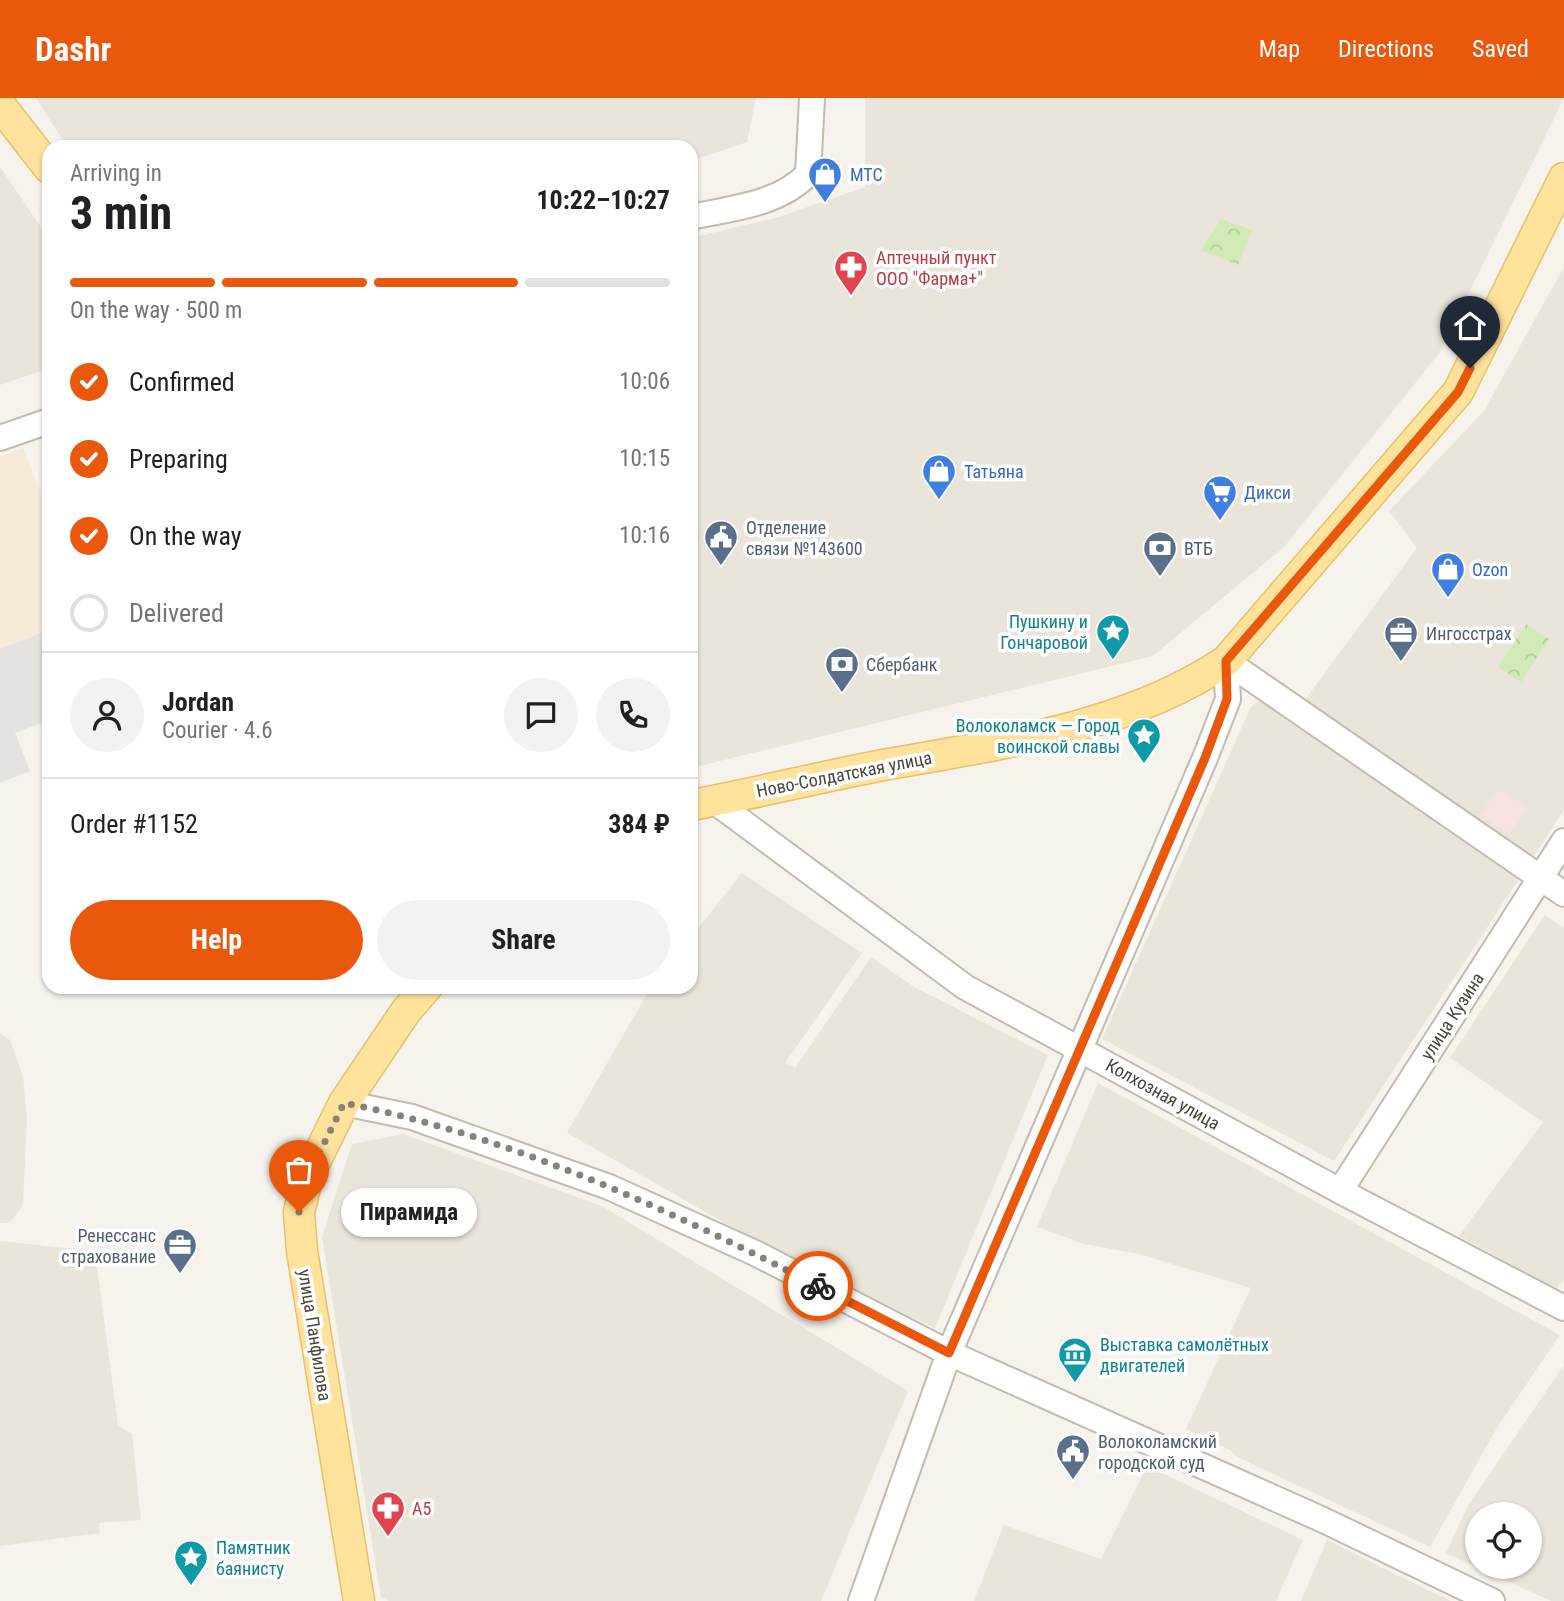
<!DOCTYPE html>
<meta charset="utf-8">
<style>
body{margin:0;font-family:"Roboto Condensed",sans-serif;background:#f2f2f2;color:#202124;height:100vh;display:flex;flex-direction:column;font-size:26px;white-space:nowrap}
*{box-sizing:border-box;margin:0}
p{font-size:23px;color:#757577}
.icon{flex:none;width:38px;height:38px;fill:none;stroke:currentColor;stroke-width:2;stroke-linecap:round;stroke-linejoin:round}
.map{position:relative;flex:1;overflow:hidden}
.drawer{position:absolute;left:42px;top:42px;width:656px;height:854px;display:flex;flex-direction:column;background:#fff;border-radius:21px;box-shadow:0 2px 5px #0004}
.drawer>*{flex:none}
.tools{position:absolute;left:1465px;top:1404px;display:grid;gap:14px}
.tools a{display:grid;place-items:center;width:77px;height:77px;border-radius:50%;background:#fff;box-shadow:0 2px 5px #0004;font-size:35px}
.pin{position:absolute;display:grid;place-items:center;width:60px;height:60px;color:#fff;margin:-72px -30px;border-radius:50% 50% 50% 0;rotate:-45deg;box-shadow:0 0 7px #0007}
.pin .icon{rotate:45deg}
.courier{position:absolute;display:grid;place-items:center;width:70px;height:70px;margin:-35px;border:5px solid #ea580c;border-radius:50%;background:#fff;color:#222;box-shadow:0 2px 9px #0007}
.bubble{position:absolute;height:49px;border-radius:24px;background:#fff;box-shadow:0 2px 5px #0004;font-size:23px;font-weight:700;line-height:49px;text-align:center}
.head em{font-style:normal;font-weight:700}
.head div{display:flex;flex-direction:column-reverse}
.head{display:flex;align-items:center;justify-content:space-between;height:119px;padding:0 28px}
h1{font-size:46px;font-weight:700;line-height:52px}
.bar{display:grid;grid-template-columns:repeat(4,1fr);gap:10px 7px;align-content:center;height:84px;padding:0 28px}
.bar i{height:9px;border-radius:5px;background:#e0e0e0}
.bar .on{background:#ea580c}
.bar p{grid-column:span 4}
.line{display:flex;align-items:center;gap:18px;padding:0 28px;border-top:2px solid #e0e0e0}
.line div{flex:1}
.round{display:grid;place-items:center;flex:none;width:74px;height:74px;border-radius:37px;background:#f2f2f2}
ol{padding:0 28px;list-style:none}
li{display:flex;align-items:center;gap:21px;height:77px}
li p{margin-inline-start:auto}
li .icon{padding:7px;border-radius:50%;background:#ea580c;color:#fff;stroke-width:4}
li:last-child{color:#757577}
li i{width:38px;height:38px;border:4px solid #e0e0e0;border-radius:50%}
.button{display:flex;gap:14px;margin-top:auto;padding:14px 28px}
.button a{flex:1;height:80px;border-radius:42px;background:#ea580c;color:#fff;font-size:28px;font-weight:700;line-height:80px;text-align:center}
.button a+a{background:#f2f2f2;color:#202124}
header{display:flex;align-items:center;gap:42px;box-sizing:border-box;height:98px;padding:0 35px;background:#ea580c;color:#fff}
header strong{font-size:33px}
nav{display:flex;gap:38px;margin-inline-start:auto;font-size:24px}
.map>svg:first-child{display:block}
</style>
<header>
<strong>Dashr</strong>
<nav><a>Map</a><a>Directions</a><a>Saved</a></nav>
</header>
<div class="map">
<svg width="1564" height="1503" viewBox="0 0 1564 1503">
<defs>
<pattern id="forest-crowns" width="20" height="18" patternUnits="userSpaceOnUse" patternTransform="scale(1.75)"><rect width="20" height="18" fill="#d2eab5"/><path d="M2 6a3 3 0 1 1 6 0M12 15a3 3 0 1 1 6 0" fill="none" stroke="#b6ca9c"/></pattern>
</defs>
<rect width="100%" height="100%" fill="#f6f3ec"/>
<g fill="#eae5da" fill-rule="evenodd">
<polygon points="36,0 756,0 747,44 691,63 691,49 67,49"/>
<polygon points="865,0 1564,0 1440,254 1284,449 1153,558 691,670 691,140 779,119 865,89"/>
<polygon points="0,69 49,141 49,270 0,287"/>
<polygon points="1564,169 1564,712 1334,1063 1102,941 1251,609 1283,584 1304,603 1417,450 1389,413 1484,313"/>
<polygon points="742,775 862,855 785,965 795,970 871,859 914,889 1048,957 935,1230 788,1161 567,1035 651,889 691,889 691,839"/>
<polygon points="1545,817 1564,830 1564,1181 1556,1191 1459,1138 1543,1024 1450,960"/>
<polygon points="0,935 10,942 23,978 27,1021 23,1107 12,1122 6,1125 0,1125"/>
<polygon points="1098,985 1560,1237 1498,1328 1430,1449 1237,1359 1230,1352 1186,1331 1251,1190 1139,1156 1084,1146 1037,1129"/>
<polygon points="403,1036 602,1108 908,1293 821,1503 389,1503 381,1499 322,1139 352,1046"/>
<polygon points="0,1143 95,1153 118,1327 132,1336 141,1422 99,1425 100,1435 0,1448"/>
<path d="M1564 1267V1503H1551L1446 1455 1468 1408ZM1477 1416H1530V1468H1477Z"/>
<polygon points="1147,1368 1303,1442 1276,1503 974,1503 1004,1427 1101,1461"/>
<polygon points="1327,1442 1387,1472 1451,1503 1301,1503"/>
</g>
<polygon fill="#f7ead8" points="23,350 49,416 49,532 0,551 0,358"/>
<polygon fill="#f6e3e0" points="1498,691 1527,710 1509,736 1480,717"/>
<g fill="url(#forest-crowns)">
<polygon points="1221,121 1252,132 1238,167 1201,152"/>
<polygon points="1526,526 1549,541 1521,584 1498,569"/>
</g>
<polygon fill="#e5e3e0" points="49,532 49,622 15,635 30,673 0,685 0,551"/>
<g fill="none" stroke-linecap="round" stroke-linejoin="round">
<g stroke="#c2bbae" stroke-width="28">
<g id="minor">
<path d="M691 119C732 110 778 107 808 76L812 0"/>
<polyline points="0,340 49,323"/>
<polyline points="1226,563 1564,796"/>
<polyline points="714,703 965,889 1340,1093 1564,1210"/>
<polyline points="344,1005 412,1019 609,1089 755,1155 949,1255 1321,1421 1492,1503"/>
<polyline points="1340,1093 1564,743"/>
<polyline points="861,1503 949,1255 1205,660 1228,601 1226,563"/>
</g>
</g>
<g stroke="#e6c16a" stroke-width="33">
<g id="major">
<polyline points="0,7 49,70"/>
<path d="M691 707C752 696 812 681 873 669 992 647 1124 632 1226 563L1458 294 1564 80"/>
<polyline points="359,1503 302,1153 299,1114 308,1078 344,1005 406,913 427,889"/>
</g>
</g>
<use href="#minor" stroke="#fff" stroke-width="24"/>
<use href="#major" stroke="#ffe39c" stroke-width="30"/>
</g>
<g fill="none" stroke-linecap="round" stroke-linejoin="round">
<path stroke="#878178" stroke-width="7" stroke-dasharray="0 12.6" d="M299 1114 308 1078 344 1005C510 1038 668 1111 818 1188"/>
<polyline stroke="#ea580c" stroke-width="9" points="818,1188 949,1255 1205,660 1227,601 1226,563 1458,294 1470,270"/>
</g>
<defs>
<g id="shop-pin" transform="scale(1.75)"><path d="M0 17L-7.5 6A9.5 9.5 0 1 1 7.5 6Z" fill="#3f7fe0" stroke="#fff"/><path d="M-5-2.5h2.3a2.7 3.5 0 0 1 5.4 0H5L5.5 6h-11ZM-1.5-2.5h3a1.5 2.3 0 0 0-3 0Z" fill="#fff"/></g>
<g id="pharmacy-pin" transform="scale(1.75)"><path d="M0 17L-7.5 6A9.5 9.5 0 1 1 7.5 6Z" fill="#e0444e" stroke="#fff"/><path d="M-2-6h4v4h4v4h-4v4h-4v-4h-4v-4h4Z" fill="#fff"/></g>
<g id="supermarket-pin" transform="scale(1.75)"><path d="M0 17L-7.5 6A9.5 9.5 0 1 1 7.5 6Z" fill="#3f7fe0" stroke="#fff"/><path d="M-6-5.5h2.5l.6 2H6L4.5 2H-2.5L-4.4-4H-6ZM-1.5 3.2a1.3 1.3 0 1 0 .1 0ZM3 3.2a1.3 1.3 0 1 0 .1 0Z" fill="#fff"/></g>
<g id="civic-pin" transform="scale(1.75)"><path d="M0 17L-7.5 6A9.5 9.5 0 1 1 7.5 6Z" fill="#5c6f8a" stroke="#fff"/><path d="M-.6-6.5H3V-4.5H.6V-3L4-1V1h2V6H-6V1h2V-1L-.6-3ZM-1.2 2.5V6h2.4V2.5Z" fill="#fff"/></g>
<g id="bank-pin" transform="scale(1.75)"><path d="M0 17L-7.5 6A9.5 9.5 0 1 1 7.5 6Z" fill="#5c6f8a" stroke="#fff"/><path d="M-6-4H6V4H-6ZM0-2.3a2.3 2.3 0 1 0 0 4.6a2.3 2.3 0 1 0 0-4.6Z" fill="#fff"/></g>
<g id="sight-pin" transform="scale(1.75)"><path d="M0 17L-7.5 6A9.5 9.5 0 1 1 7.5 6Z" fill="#0f9aa8" stroke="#fff"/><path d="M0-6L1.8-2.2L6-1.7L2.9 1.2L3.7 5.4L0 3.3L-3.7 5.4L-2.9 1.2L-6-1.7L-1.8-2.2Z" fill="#fff"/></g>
<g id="office-pin" transform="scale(1.75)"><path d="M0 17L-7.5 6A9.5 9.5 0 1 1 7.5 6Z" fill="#5c6f8a" stroke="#fff"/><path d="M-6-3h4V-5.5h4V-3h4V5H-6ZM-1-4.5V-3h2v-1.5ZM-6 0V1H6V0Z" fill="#fff"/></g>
<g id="museum-pin" transform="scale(1.75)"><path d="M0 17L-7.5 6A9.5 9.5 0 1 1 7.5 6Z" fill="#0f9aa8" stroke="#fff"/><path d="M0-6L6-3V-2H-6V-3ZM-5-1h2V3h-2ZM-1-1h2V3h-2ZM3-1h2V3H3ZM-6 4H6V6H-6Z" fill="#fff"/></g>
</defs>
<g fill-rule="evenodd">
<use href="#shop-pin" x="825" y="76"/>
<use href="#pharmacy-pin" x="851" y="169"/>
<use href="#shop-pin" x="939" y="373"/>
<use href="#supermarket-pin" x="1220" y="394"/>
<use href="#civic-pin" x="721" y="439"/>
<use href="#bank-pin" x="1160" y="450"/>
<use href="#shop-pin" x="1448" y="471"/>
<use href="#sight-pin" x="1113" y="533"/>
<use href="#office-pin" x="1401" y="535"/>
<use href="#bank-pin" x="842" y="566"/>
<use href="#sight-pin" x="1144" y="637"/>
<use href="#office-pin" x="180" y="1147"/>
<use href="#museum-pin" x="1075" y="1256"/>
<use href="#civic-pin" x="1073" y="1353"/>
<use href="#pharmacy-pin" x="388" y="1410"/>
<use href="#sight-pin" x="191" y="1459"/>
</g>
<g text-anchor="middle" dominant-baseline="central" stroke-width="7" stroke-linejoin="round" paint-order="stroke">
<g font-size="18" fill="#366cbe" stroke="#fff" text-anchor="start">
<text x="850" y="76">МТС</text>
<text x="964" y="373">Татьяна</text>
<text x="1244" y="394">Дикси</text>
<text x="1472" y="471">Ozon</text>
</g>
<g font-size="18" fill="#be3a42" stroke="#fff" text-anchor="start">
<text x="876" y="159">Аптечный пункт<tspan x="876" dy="21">ООО "Фарма+"</tspan></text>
<text x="412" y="1410">А5</text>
</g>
<g font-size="18" fill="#4e5e75" stroke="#fff" text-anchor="start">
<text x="746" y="429">Отделение<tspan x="746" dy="21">связи №143600</tspan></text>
<text x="1184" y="450">ВТБ</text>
<text x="1426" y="535">Ингосстрах</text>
<text x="866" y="566">Сбербанк</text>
<text x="156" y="1137" text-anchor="end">Ренессанс<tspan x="156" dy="21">страхование</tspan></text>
<text x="1098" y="1343">Волоколамский<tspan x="1098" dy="21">городской суд</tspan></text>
</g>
<g font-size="18" fill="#0d838f" stroke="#fff" text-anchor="end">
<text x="1088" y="523">Пушкину и<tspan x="1088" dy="21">Гончаровой</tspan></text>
<text x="1120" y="627">Волоколамск — Город<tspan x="1120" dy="21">воинской славы</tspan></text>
<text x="1100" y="1246" text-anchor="start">Выставка самолётных<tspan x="1100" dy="21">двигателей</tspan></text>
<text x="216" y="1449" text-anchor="start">Памятник<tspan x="216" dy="21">баянисту</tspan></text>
</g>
<g font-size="18" fill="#4b4439" stroke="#fff">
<text transform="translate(844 676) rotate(-11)">Ново-Солдатская улица</text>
<text transform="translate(1452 918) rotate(-57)">улица Кузина</text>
<text transform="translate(1163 996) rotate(29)">Колхозная улица</text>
<text transform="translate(315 1237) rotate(81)">улица Панфилова</text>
</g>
</g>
</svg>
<div class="tools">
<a><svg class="icon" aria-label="locate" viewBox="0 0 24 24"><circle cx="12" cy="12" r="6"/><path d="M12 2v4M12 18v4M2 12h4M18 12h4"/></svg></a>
</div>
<div class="pin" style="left:299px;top:1114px;background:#ea580c"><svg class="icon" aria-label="bag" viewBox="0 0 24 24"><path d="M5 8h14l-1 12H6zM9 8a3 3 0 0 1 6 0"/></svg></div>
<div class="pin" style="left:1470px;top:270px;background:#1f2937"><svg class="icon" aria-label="home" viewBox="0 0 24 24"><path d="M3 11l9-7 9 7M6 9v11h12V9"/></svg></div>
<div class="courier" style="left:818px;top:1188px"><svg class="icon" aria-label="bike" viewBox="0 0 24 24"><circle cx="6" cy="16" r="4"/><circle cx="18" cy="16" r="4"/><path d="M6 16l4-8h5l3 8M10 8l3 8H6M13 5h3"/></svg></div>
<div class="bubble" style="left:341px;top:1090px;width:136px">Пирамида</div>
<section class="drawer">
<div class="head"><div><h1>3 min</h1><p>Arriving in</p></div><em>10:22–10:27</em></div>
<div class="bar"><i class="on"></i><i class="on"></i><i class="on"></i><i></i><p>On the way · 500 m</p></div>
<ol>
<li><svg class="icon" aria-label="check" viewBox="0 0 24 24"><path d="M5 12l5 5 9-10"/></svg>Confirmed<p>10:06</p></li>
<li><svg class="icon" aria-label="check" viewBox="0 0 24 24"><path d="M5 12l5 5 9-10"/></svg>Preparing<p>10:15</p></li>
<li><svg class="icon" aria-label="check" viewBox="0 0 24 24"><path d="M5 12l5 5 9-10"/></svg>On the way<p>10:16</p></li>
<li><i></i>Delivered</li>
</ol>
<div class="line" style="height:126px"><a class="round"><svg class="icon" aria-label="person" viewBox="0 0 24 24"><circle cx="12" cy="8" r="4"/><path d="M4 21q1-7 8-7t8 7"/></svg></a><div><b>Jordan</b><p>Courier · 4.6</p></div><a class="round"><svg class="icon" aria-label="chat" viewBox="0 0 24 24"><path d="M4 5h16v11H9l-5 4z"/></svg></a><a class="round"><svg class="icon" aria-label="phone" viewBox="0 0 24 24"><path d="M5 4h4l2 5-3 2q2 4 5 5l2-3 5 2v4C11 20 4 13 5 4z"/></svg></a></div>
<div class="line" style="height:91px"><div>Order #1152</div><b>384 ₽</b></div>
<div class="button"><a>Help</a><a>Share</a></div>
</section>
</div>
